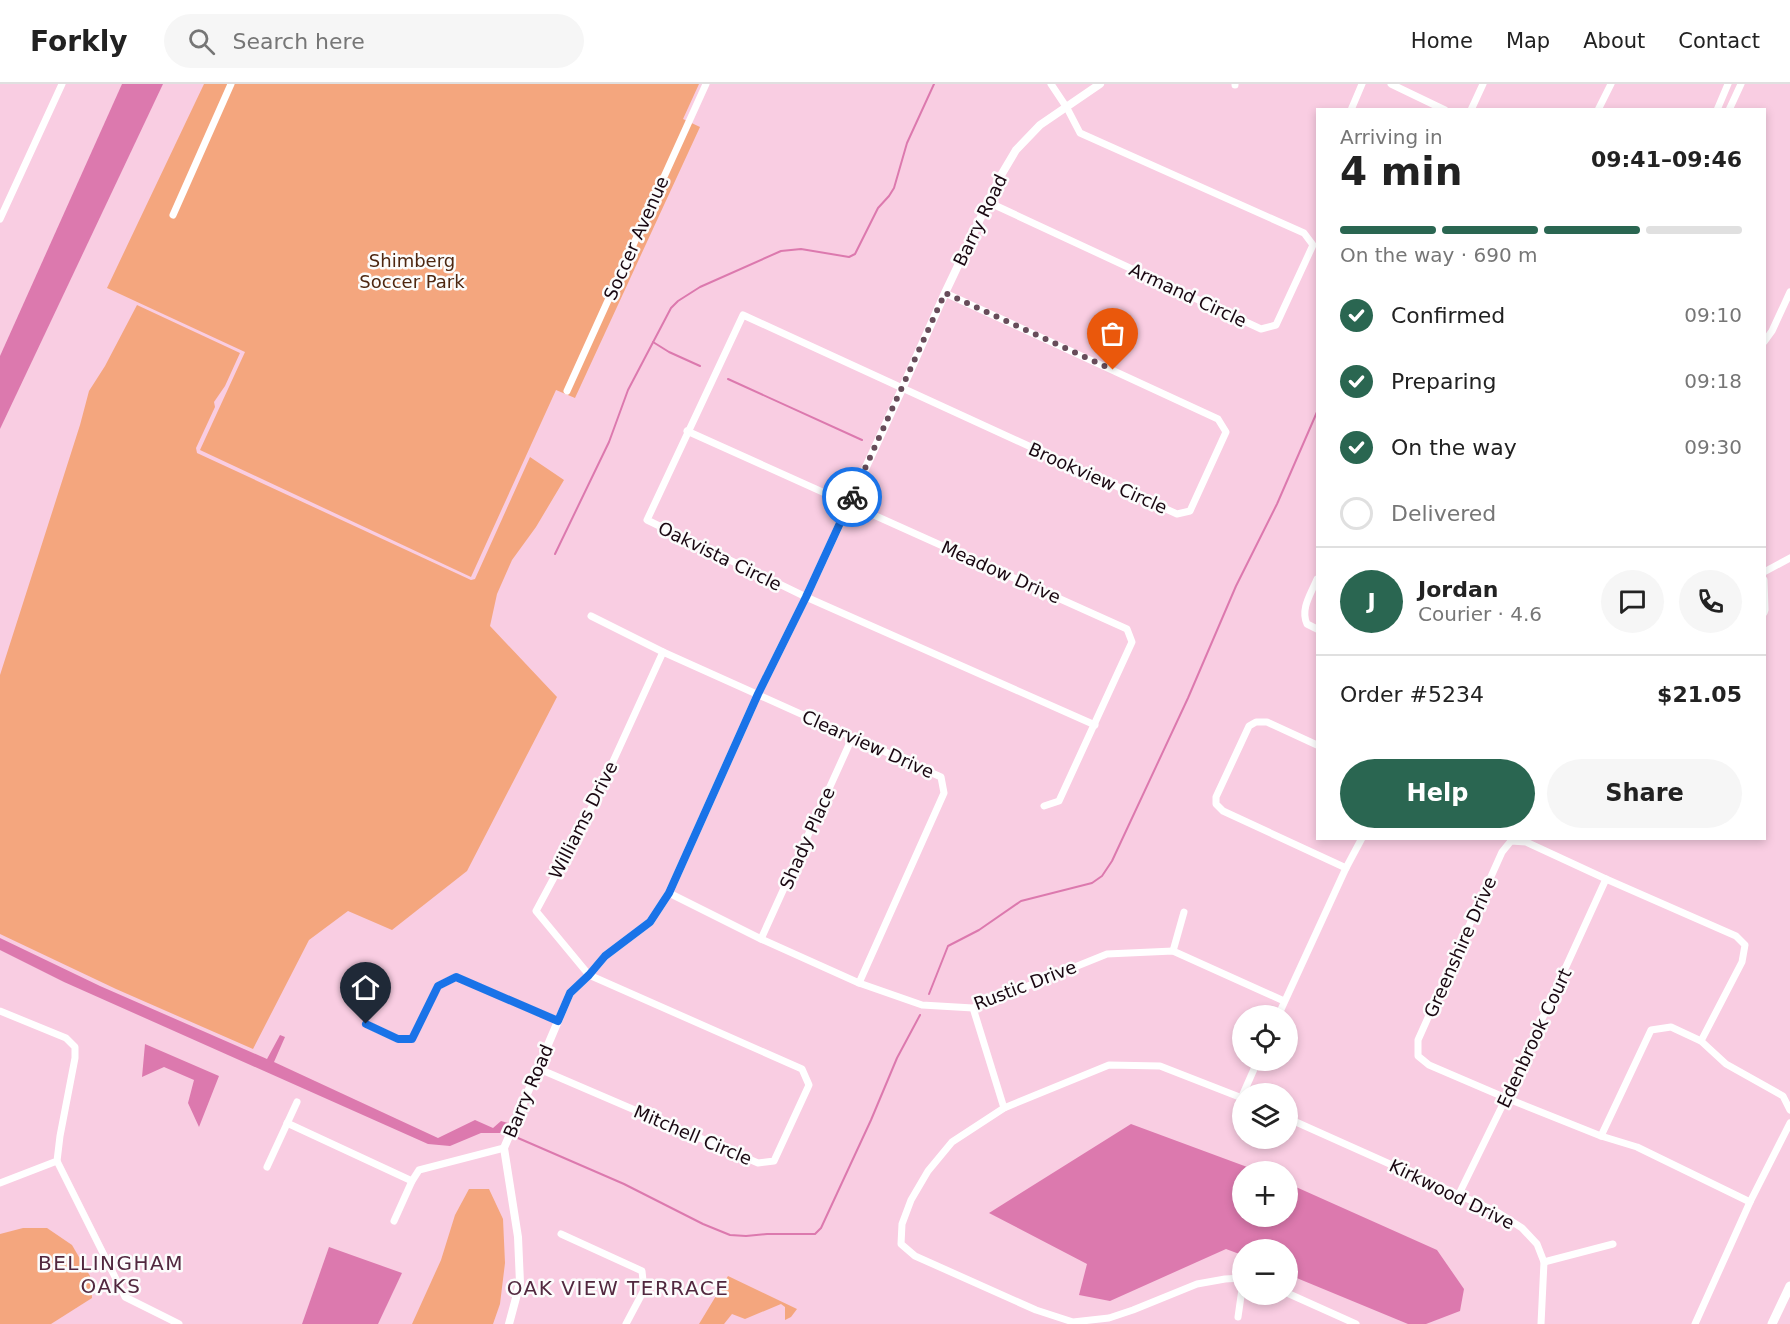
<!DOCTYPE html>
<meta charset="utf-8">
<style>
body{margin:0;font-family:"DejaVu Sans",sans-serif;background:#f6f6f6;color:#222;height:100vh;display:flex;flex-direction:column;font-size:22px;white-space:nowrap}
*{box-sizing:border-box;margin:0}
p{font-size:20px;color:#767676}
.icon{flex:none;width:33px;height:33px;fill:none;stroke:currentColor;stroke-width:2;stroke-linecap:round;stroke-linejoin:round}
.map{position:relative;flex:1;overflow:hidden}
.drawer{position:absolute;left:1316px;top:24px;width:450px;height:732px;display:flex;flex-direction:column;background:#fff;border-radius:0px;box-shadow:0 3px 9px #0003}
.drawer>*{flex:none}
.fabs{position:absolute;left:1232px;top:921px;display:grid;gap:12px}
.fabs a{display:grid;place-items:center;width:66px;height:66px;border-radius:50%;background:#fff;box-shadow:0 3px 9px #0003;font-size:30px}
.pin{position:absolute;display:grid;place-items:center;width:51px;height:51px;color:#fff;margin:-62px -26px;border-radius:50% 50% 50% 0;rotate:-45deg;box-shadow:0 0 6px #0007}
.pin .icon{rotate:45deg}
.courier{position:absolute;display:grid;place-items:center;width:60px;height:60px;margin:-30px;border:4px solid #1a73e8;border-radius:50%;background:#fff;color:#222;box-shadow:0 2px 8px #0007}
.summary em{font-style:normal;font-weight:800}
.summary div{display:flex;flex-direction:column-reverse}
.summary{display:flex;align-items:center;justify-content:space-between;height:102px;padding:0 24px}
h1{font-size:39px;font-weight:800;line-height:45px}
.bar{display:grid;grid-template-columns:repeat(4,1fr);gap:9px 6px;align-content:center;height:72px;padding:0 24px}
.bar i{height:8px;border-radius:4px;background:#e0e0e0}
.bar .current{background:#2a6651}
.bar p{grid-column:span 4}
.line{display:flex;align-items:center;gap:15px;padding:0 24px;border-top:2px solid #e0e0e0}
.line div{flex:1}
.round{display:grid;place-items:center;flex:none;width:63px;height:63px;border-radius:32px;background:#f6f6f6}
ol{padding:0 24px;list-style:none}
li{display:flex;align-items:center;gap:18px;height:66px}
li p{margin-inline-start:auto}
li .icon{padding:6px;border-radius:50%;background:#2a6651;color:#fff;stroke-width:4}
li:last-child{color:#767676}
li i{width:33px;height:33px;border:3px solid #e0e0e0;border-radius:50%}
.button{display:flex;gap:12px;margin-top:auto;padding:12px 24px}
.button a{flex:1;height:69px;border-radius:36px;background:#2a6651;color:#fff;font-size:24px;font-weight:800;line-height:69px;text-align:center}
.button a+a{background:#f6f6f6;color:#222}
header{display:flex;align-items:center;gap:36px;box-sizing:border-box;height:84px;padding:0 30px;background:#fff;border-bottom:2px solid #e0e0e0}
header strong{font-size:28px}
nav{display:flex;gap:33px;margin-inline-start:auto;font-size:21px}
.search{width:420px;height:54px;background:#f6f6f6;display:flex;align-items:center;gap:15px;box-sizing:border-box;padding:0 21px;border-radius:33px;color:#767676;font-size:22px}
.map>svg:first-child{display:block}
</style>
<header>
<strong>Forkly</strong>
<div class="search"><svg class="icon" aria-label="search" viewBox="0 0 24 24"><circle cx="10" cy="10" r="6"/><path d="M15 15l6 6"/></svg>Search here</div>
<nav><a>Home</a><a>Map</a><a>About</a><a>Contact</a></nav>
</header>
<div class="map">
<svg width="1790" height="1240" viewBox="0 0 1790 1240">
<rect width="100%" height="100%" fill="#f9cde2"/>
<g fill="#f4a67e">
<polygon points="204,0 699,0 683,35 700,43 575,314 556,306 471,493 200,366 245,268 107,204"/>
<polygon points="137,221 240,269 225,302 214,318 215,323 196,364 197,369 471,496 475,495 530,373 564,396 536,443 512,476 497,510 490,542 557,613 467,787 392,846 348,827 309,856 253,965 116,905 0,850 0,591 80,341 89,307 105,282"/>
<polygon points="469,1105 489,1105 503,1135 505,1179 500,1220 493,1240 412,1240 441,1176 455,1131"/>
<polygon points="23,1144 47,1144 72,1161 90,1192 92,1214 51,1240 0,1240 0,1150"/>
<polygon points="728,1192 797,1225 791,1233 785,1236 785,1223 781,1220 745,1235 732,1230 724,1240 699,1240"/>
</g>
<g fill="#dc79ae">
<polygon points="122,0 163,0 0,345 0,272"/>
<polygon points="0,854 100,902 267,975 280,951 285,953 274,978 438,1054 475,1036 493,1044 501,1037 508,1039 501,1049 481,1049 450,1062 428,1060 64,898 0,866"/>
<polygon points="145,960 219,992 199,1043 188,1019 194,996 164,983 142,993"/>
<polygon points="1131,1040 1258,1087 1242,1088 1242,1132 1287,1132 1287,1099 1437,1166 1464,1205 1460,1227 1426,1240 1408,1240 1287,1190 1287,1166 1242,1166 1242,1171 1226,1165 1110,1217 1079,1211 1087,1180 989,1129"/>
<polygon points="329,1163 402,1189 378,1240 302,1240"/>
</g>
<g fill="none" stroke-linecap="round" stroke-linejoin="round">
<g stroke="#dc79ae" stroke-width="2">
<polyline points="653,258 669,268 700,282"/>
<polyline points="728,295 862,356"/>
<polyline points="555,470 609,358 628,306 671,224 678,217 700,203 781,167 801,165 849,173 855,170 878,124 889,112 894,104 907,59 934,0"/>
<polyline points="929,910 948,862 979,846 1021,817 1092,799 1102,792 1112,777 1188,614 1236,502 1277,420 1317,328"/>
<polyline points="518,1054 624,1100 703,1140 730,1151 746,1152 767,1150 815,1150 821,1144 871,1036 897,974 920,931"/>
</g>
<g stroke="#fff" stroke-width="7">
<polyline points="1391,0 1445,26"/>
<polyline points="1235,1 1235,0"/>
<polyline points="1351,26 1362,0"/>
<polyline points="1471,26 1483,0"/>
<polyline points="1598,26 1611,0"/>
<polyline points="1717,26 1728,0"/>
<polyline points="1729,26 1741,0"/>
<polyline points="988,118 1261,245 1276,241 1313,161 1304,149 1080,49 1067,24 1051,0"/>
<polyline points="173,131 231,0"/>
<polyline points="0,135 62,0"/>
<polyline points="945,209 1218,335 1226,348 1190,427 1177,430 743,231 647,436 806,513 1095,641"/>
<polyline points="1764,258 1772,247 1790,208"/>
<polyline points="567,307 706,0"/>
<polyline points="687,347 1127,545 1132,558 1059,717 1044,722"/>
<polyline points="1764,488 1790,474"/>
<path d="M1317 495C1311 510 1300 525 1307 540L1317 545"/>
<polyline points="1764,496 1765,526 1764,529"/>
<polyline points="591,532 663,568 941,693 944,709 859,899"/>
<polyline points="1317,661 1267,638 1256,638 1249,642 1216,713 1216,720 1223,727 1346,784"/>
<polyline points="669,809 761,855 859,899 922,921 973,924 1107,870 1173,867 1284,917"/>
<polyline points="761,855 852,654"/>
<polyline points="1173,867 1184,828"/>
<polyline points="973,924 1004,1024"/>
<polyline points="0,927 66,954 75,963 75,974 60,1052 57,1077 0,1099"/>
<polyline points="1278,932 1346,784 1362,754"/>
<polyline points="366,940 398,955 412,955 438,902 456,893 558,937"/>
<polyline points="1701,957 1742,878 1745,861 1736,852 1606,795 1526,758 1511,757 1502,768 1418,956 1418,972 1429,981 1506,1014 1601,1052 1637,1063 1750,1118"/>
<polyline points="537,984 758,1079 774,1077 809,1001 802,985 589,891 536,827 594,719 663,568"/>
<polyline points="1243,1010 1258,976"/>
<polyline points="1242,1014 1160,982 1109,981 1004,1024 952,1058 928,1087 911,1116 902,1140 901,1160 915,1172 1036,1226 1073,1238 1109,1234 1133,1226 1197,1200 1225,1195 1242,1194"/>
<polyline points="1287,1034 1497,1128 1522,1144 1537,1160 1544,1178 1541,1240"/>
<polyline points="287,1039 412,1097"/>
<polyline points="1601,1052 1651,946 1671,943 1701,957 1726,980 1783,1012 1790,1026"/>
<polyline points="57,1077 125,1213 179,1240"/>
<polyline points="267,1083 297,1018"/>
<polyline points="1459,1110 1506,1014 1606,795"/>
<polyline points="394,1137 412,1097 419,1086 504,1064"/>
<polyline points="561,1150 642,1187 644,1206 626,1240"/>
<polyline points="1544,1178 1613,1160"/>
<polyline points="1287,1209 1356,1240"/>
<polyline points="1238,1233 1242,1205"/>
<polyline points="1695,1240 1750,1118 1790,1039"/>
</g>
<polyline stroke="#fff" stroke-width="8" points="509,1240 520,1199 518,1153 504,1064 570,909 589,891 605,872 650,838 669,809 758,610 806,513 902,305 945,209 1000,93 1016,66 1040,41 1100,0"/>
<polyline stroke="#fff" stroke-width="9" points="1772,1240 1790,1202"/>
</g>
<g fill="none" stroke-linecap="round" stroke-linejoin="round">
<polyline stroke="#674c5a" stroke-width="6" stroke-dasharray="0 10.8" points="852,413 945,209 1113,286"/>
<polyline stroke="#1a73e8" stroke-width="8" points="366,940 398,955 412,955 438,902 456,893 558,937 570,909 589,891 605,872 650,838 669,809 758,610 806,513 852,413"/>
</g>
<g text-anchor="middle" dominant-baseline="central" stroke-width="5" stroke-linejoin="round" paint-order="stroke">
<g font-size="18" fill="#190711" stroke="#fcfcfc">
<text transform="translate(980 136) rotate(-64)">Barry Road</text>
<text transform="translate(636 154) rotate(-66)">Soccer Avenue</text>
<text transform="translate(1188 211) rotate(25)">Armand Circle</text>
<text transform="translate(1098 394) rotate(24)">Brookview Circle</text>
<text transform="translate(720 472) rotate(26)">Oakvista Circle</text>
<text transform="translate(1001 488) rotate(24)">Meadow Drive</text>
<text transform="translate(868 660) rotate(24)">Clearview Drive</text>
<text transform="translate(583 736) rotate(-63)">Williams Drive</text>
<text transform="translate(807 754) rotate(-66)">Shady Place</text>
<text transform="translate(1460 863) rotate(-66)">Greenshire Drive</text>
<text transform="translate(1025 901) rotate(-21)">Rustic Drive</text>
<text transform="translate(1534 954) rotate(-65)">Edenbrook Court</text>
<text transform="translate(528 1007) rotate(-67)">Barry Road</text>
<text transform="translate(693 1051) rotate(23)">Mitchell Circle</text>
<text transform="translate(1452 1110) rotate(26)">Kirkwood Drive</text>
</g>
<g font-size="18" fill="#4e2711" stroke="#fcfcfc">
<text x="412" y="176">Shimberg<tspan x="412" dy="21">Soccer Park</tspan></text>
</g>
<g font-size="20" letter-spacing="1.5" fill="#52283f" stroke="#fcfcfc">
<text x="111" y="1179">BELLINGHAM<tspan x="111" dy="23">OAKS</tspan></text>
<text x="618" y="1204">OAK VIEW TERRACE</text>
</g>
</g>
</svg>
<div class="fabs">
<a><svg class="icon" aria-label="locate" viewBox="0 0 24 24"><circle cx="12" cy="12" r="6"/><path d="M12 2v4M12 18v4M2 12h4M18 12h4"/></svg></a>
<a><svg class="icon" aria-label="layers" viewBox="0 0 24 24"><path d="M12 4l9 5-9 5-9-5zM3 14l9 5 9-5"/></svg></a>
<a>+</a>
<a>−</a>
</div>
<div class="pin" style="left:1113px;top:286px;background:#ea580c"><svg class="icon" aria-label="bag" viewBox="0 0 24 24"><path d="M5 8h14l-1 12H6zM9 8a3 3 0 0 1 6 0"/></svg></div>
<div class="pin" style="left:366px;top:940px;background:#1f2937"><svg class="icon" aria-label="home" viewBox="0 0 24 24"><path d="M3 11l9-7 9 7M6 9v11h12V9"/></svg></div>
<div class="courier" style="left:852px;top:413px"><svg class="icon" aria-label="bike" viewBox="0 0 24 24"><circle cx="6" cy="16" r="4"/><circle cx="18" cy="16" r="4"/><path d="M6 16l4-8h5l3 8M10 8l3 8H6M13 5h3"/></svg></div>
<section class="drawer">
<div class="summary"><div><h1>4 min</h1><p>Arriving in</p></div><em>09:41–09:46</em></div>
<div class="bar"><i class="current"></i><i class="current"></i><i class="current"></i><i></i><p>On the way · 690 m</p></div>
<ol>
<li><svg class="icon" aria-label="check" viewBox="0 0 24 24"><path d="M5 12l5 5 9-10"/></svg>Confirmed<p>09:10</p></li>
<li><svg class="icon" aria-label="check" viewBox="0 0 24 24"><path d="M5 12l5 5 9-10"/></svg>Preparing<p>09:18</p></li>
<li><svg class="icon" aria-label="check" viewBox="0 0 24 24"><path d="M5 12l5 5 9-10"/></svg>On the way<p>09:30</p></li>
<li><i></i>Delivered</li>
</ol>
<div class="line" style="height:108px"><b class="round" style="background:#2a6651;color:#fff">J</b><div><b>Jordan</b><p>Courier · 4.6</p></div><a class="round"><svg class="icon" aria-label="chat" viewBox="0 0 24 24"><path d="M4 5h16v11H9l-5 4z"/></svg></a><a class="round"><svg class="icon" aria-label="phone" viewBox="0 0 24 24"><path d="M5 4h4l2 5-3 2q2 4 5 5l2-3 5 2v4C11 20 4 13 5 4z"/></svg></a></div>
<div class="line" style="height:78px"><div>Order #5234</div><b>$21.05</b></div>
<div class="button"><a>Help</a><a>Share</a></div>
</section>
</div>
